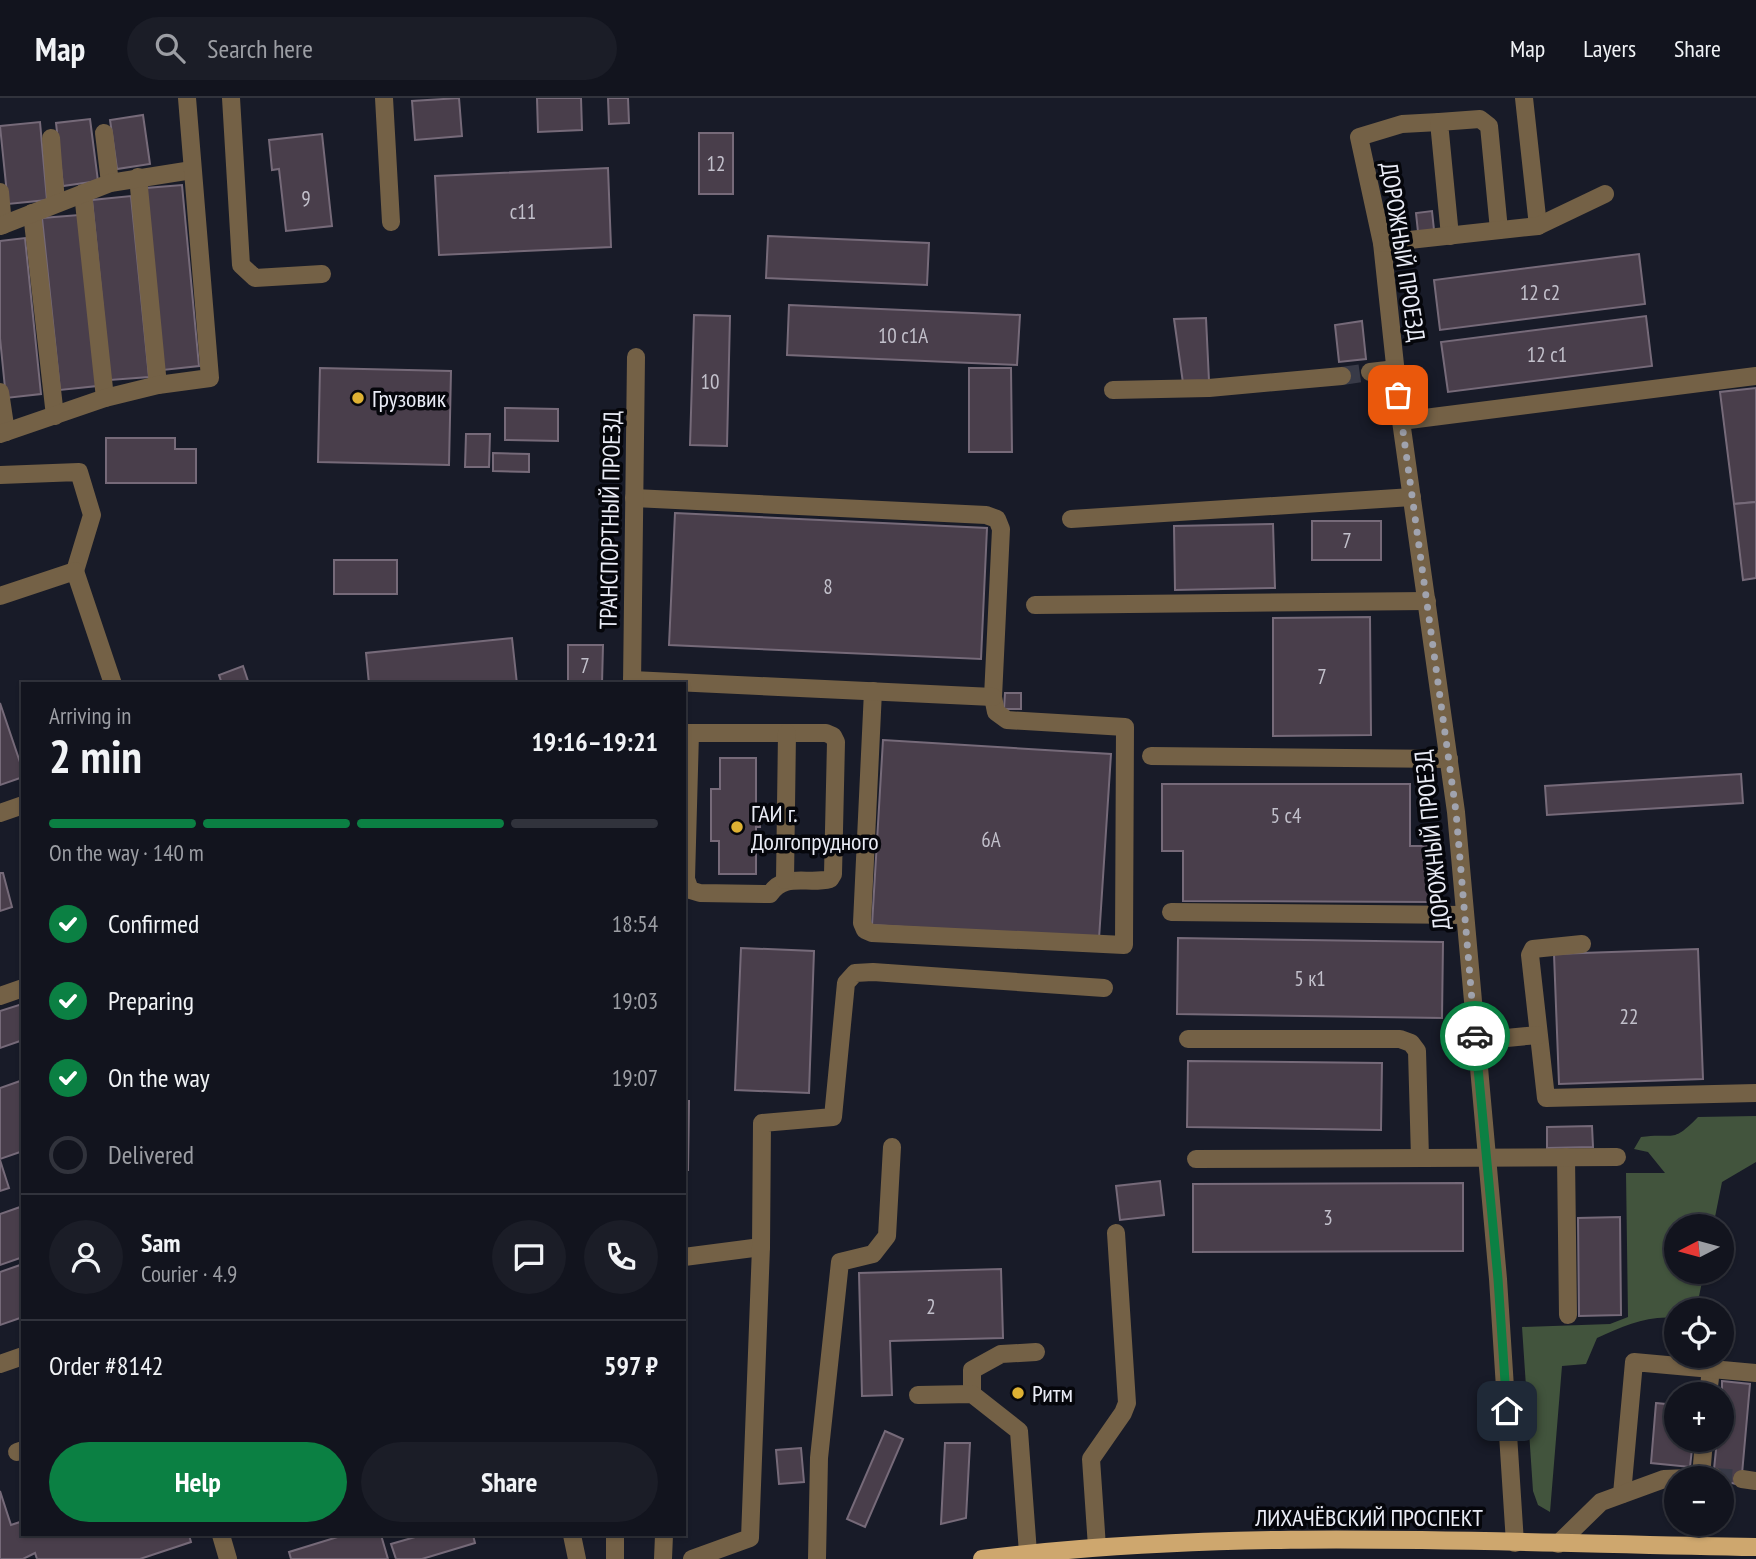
<!DOCTYPE html>
<meta charset="utf-8">
<style>
body{margin:0;font-family:"PT Sans Narrow",sans-serif;background:#1b1d27;color:#f1f3f6;height:100vh;display:flex;flex-direction:column;font-size:26px;white-space:nowrap}
*{box-sizing:border-box;margin:0}
p{font-size:23px;color:#9c9ea4}
.icon{flex:none;width:38px;height:38px;fill:none;stroke:currentColor;stroke-width:2;stroke-linecap:round;stroke-linejoin:round}
.map{position:relative;flex:1;overflow:hidden}
.drawer{position:absolute;left:21px;top:584px;width:665px;height:854px;display:flex;flex-direction:column;background:#12141e;border-radius:0px;box-shadow:0 2px 5px #0004,0 0 0 2px #31333c}
.drawer>*{flex:none}
.needle{width:46px;rotate:264deg}
.tools{position:absolute;left:1664px;top:1116px;display:grid;gap:14px}
.tools a{display:grid;place-items:center;width:70px;height:70px;border-radius:50%;background:#12141e;box-shadow:0 2px 5px #0004,0 0 0 2px #31333c;font-size:35px}
.pin{position:absolute;display:grid;place-items:center;width:60px;height:60px;color:#fff;margin:-30px;border-radius:14px;box-shadow:0 4px 10px #0006}
.courier{position:absolute;display:grid;place-items:center;width:70px;height:70px;margin:-35px;border:5px solid #0b8043;border-radius:50%;background:#fff;color:#222;box-shadow:0 2px 9px #0007}
.overview em{font-style:normal;font-weight:700}
.overview div{display:flex;flex-direction:column-reverse}
.overview{display:flex;align-items:center;justify-content:space-between;height:119px;padding:0 28px}
h1{font-size:46px;font-weight:700;line-height:52px}
.bar{display:grid;grid-template-columns:repeat(4,1fr);gap:10px 7px;align-content:center;height:84px;padding:0 28px}
.bar i{height:9px;border-radius:5px;background:#31333c}
.bar .on{background:#0b8043}
.bar p{grid-column:span 4}
.line{display:flex;align-items:center;gap:18px;padding:0 28px;border-top:2px solid #31333c}
.line div{flex:1}
.round{display:grid;place-items:center;flex:none;width:74px;height:74px;border-radius:37px;background:#1b1d27}
ol{padding:0 28px;list-style:none}
li{display:flex;align-items:center;gap:21px;height:77px}
li p{margin-inline-start:auto}
li .icon{padding:7px;border-radius:50%;background:#0b8043;color:#fff;stroke-width:4}
li:last-child{color:#9c9ea4}
li i{width:38px;height:38px;border:4px solid #31333c;border-radius:50%}
.primary-button{display:flex;gap:14px;margin-top:auto;padding:14px 28px}
.primary-button a{flex:1;height:80px;border-radius:42px;background:#0b8043;color:#fff;font-size:28px;font-weight:700;line-height:80px;text-align:center}
.primary-button a+a{background:#1b1d27;color:#f1f3f6}
header{display:flex;align-items:center;gap:42px;box-sizing:border-box;height:98px;padding:0 35px;background:#12141e;border-bottom:2px solid #31333c}
header strong{font-size:33px}
nav{display:flex;gap:38px;margin-inline-start:auto;font-size:24px}
.search{width:490px;height:63px;background:#1b1d27;display:flex;align-items:center;gap:18px;box-sizing:border-box;padding:0 24px;border-radius:38px;color:#9c9ea4;font-size:26px}
.map>svg:first-child{display:block}
</style>
<header>
<strong>Map</strong>
<div class="search"><svg class="icon" aria-label="search" viewBox="0 0 24 24"><circle cx="10" cy="10" r="6"/><path d="M15 15l6 6"/></svg>Search here</div>
<nav><a>Map</a><a>Layers</a><a>Share</a></nav>
</header>
<div class="map">
<svg width="1756" height="1461" viewBox="0 0 1756 1461">
<rect width="100%" height="100%" fill="#181b28"/>
<path fill="#42543d" d="M1756 1018V1064L1722 1084 1713 1129H1676V1174H1704L1696 1213H1676V1220C1647 1217 1624 1228 1597 1240L1586 1266 1562 1268 1550 1414 1538 1407 1533 1393 1522 1229 1610 1226 1628 1219 1626 1075H1665L1648 1054 1634 1051 1641 1039C1674 1034 1671 1047 1698 1019Z"/>
<g fill="#493e4b" stroke="#766a79" stroke-width="2">
<polygon points="459,0 462,38 415,42 412,3"/>
<polygon points="537,0 581,0 582,32 538,34"/>
<polygon points="608,0 628,0 629,25 609,26"/>
<polygon points="143,17 150,66 117,71 110,22"/>
<polygon points="90,21 98,83 63,88 56,25"/>
<polygon points="40,24 47,102 8,106 0,28"/>
<rect x="699" y="35" width="34" height="61"/>
<polygon points="322,36 332,128 286,133 279,71 272,72 269,42"/>
<polygon points="608,70 611,149 439,157 435,78"/>
<polygon points="182,87 199,268 163,272 146,90"/>
<polygon points="131,98 149,279 110,282 92,102"/>
<polygon points="1432,113 1434,132 1418,134 1416,115"/>
<polygon points="79,117 97,288 60,292 42,120"/>
<polygon points="768,138 929,145 927,187 766,180"/>
<polygon points="25,140 41,296 6,300 0,240 0,143"/>
<polygon points="1639,156 1645,206 1440,232 1434,182"/>
<polygon points="789,207 1020,217 1017,267 787,257"/>
<polygon points="694,217 730,218 727,348 690,347"/>
<polygon points="1646,218 1652,268 1448,294 1441,244"/>
<polygon points="1206,220 1209,283 1183,285 1174,221"/>
<polygon points="1362,223 1366,261 1339,264 1335,227"/>
<polygon points="320,270 451,273 449,367 318,364"/>
<polygon points="969,270 1011,270 1012,354 969,354"/>
<polygon points="1756,290 1756,404 1734,406 1720,294"/>
<polygon points="505,310 558,311 558,343 505,342"/>
<polygon points="466,336 490,336 489,369 465,369"/>
<polygon points="106,340 175,340 175,351 196,351 196,385 106,385"/>
<polygon points="493,355 529,356 529,374 493,373"/>
<polygon points="1756,404 1756,480 1743,482 1734,406"/>
<polygon points="675,415 987,430 981,561 669,547"/>
<rect x="1312" y="423" width="69" height="39"/>
<polygon points="1273,426 1275,490 1175,492 1174,428"/>
<rect x="334" y="462" width="63" height="34"/>
<polygon points="1370,519 1371,637 1273,638 1273,520"/>
<polygon points="512,540 517,586 369,586 366,555"/>
<polygon points="568,547 603,547 602,586 568,586"/>
<polygon points="243,568 249,586 222,586 219,577"/>
<polygon points="1005,595 1021,595 1021,611 1004,611"/>
<polygon points="0,605 23,673 23,679 0,687"/>
<polygon points="883,642 1111,656 1099,841 872,827"/>
<polygon points="720,660 756,660 756,708 760,708 760,729 756,729 756,776 719,776 719,743 711,743 711,691 720,691"/>
<polygon points="1741,676 1743,705 1547,717 1545,688"/>
<polygon points="1162,686 1410,686 1410,748 1432,748 1432,804 1183,803 1183,753 1162,753"/>
<polygon points="0,775 3,775 12,809 0,813"/>
<polygon points="1178,840 1443,844 1442,920 1177,916"/>
<polygon points="741,850 814,853 809,995 735,992"/>
<polygon points="1698,851 1703,981 1559,986 1554,856"/>
<polygon points="22,906 23,942 0,950 0,913"/>
<polygon points="1188,963 1382,965 1381,1032 1187,1029"/>
<polygon points="23,982 23,1053 0,1061 0,990"/>
<polygon points="684,1003 689,1003 688,1072 684,1072"/>
<polygon points="1592,1028 1593,1049 1547,1050 1547,1029"/>
<polygon points="0,1062 9,1090 0,1093"/>
<polygon points="1160,1083 1164,1117 1120,1122 1116,1088"/>
<polygon points="1463,1085 1463,1153 1193,1154 1193,1086"/>
<polygon points="23,1108 23,1159 0,1167 0,1116"/>
<polygon points="1620,1119 1621,1217 1579,1218 1578,1120"/>
<polygon points="23,1166 23,1219 0,1227 0,1174"/>
<polygon points="1001,1171 1003,1240 890,1243 892,1297 862,1298 859,1175"/>
<polygon points="1722,1283 1750,1286 1741,1387 1713,1381 1717,1342 1722,1342"/>
<polygon points="1656,1305 1676,1307 1676,1342 1693,1342 1690,1369 1651,1365"/>
<polygon points="885,1333 903,1341 865,1429 847,1421"/>
<polygon points="945,1345 970,1345 966,1420 941,1426"/>
<polygon points="801,1350 804,1384 779,1386 776,1352"/>
<polygon points="0,1393 11,1427 23,1423 23,1437 189,1437 191,1444 140,1461 37,1461 35,1455 23,1461 0,1461"/>
<polygon points="344,1437 381,1437 388,1461 291,1461 289,1454"/>
<polygon points="422,1437 473,1437 475,1445 422,1461 396,1461 391,1446"/>
</g>
<g fill="none" stroke-linecap="round" stroke-linejoin="round">
<g stroke="#383a47" stroke-width="18" stroke-dasharray="18 9" stroke-linecap="butt">
<polyline points="1342,278 1370,274"/>
<polyline points="1714,1379 1742,1381"/>
</g>
<g stroke="#746146" stroke-width="18">
<polyline points="231,0 241,167 255,180 322,176"/>
<polyline points="384,0 391,124"/>
<polyline points="1524,0 1538,128"/>
<polyline points="1439,24 1402,26 1359,39 1382,145 1401,323 1456,714 1498,1181 1515,1445"/>
<polyline points="104,35 110,85"/>
<polyline points="51,40 56,105"/>
<polyline points="138,79 158,287"/>
<polyline points="0,94 3,127"/>
<polyline points="83,95 105,300"/>
<polyline points="32,115 55,318"/>
<polyline points="0,128 110,85 192,72"/>
<polyline points="1450,138 1439,24 1480,21 1489,28 1499,132"/>
<polyline points="1382,145 1538,128 1605,96"/>
<polyline points="1370,274 1396,271"/>
<polyline points="1113,292 1209,290 1342,278"/>
<polyline points="0,294 6,334"/>
<polyline points="1401,323 1756,278"/>
<polyline points="0,336 105,300 158,287 210,280 187,0"/>
<polyline points="0,377 79,374 92,417 75,473"/>
<polyline points="634,400 986,417 997,421 1001,431 993,599 996,614 1007,622 1125,629 1124,847 872,835 865,832 862,825 873,593"/>
<polyline points="1071,421 1412,399"/>
<polyline points="0,498 75,473 113,586"/>
<polyline points="1035,507 1427,503"/>
<polyline points="632,582 993,599"/>
<polyline points="632,586 636,259"/>
<path d="M684 635H826L833 638 836 644 833 776 830 781C807 787 785 774 770 796L700 795 690 792 686 781 690 635"/>
<polyline points="1151,658 1449,661"/>
<polyline points="0,715 23,707"/>
<polyline points="785,782 787,635"/>
<polyline points="1171,814 1465,817"/>
<polyline points="1582,846 1533,851 1530,857 1546,1000 1756,995"/>
<polyline points="0,898 23,890"/>
<polyline points="1188,941 1400,941 1411,945 1417,953 1420,1060"/>
<polyline points="1475,943 1538,937"/>
<polyline points="1566,1059 1568,1217"/>
<polyline points="1196,1061 1617,1059"/>
<polyline points="684,1159 761,1149"/>
<polyline points="0,1266 23,1258"/>
<polyline points="972,1296 972,1272 1001,1256 1036,1254"/>
<polyline points="918,1297 972,1296 1019,1333 1028,1455"/>
<polyline points="1708,1297 1711,1271"/>
<polyline points="17,1354 23,1352"/>
<polyline points="1701,1379 1704,1342"/>
<polyline points="1742,1381 1756,1383"/>
<polyline points="1622,1396 1634,1264 1756,1275"/>
<polyline points="221,1437 228,1461"/>
<polyline points="572,1437 577,1461"/>
<polyline points="615,1437 615,1461"/>
<polyline points="1558,1446 1601,1404 1664,1381 1714,1379"/>
<polyline points="1097,1449 1091,1361 1123,1315 1127,1305 1116,1135"/>
<polyline points="663,1461 664,1437"/>
<polyline points="692,1461 750,1440 761,1149 762,1025 833,1019 846,885 855,875 873,874 1104,890"/>
<polyline points="817,1461 819,1360 840,1164 873,1156 887,1138 892,1049"/>
</g>
<path stroke="#cea76e" stroke-width="18" d="M982 1461C1238 1429 1498 1445 1756 1449"/>
</g>
<g fill="none" stroke-linecap="round" stroke-linejoin="round">
<polyline stroke="#a0a3ae" stroke-width="7" stroke-dasharray="0 12.6" points="1398,297 1456,714 1475,938"/>
<polyline stroke="#0b8043" stroke-width="9" points="1475,938 1498,1181 1507,1313"/>
</g>
<g fill="#deb133" stroke="#05060b" stroke-width="2.5">
<circle cx="358" cy="300" r="7"/>
<circle cx="737" cy="729" r="7"/>
<circle cx="1018" cy="1295" r="7"/>
</g>
<g text-anchor="middle" dominant-baseline="central" stroke-width="7" stroke-linejoin="round" paint-order="stroke">
<g font-size="21" fill="#c2c0cb">
<text x="716" y="65">12</text>
<text x="306" y="100">9</text>
<text x="523" y="113">с11</text>
<text x="1540" y="194">12 с2</text>
<text x="903" y="237">10 с1А</text>
<text x="1547" y="256">12 с1</text>
<text x="710" y="283">10</text>
<text x="1347" y="442">7</text>
<text x="828" y="488">8</text>
<text x="585" y="567">7</text>
<text x="1322" y="578">7</text>
<text x="1286" y="717">5 с4</text>
<text x="991" y="741">6А</text>
<text x="1310" y="880">5 к1</text>
<text x="1629" y="918">22</text>
<text x="1328" y="1119">3</text>
<text x="931" y="1208">2</text>
</g>
<g font-size="24" fill="#eaecf6" stroke="#05060b">
<text transform="translate(1403 154) rotate(81)">ДОРОЖНЫЙ ПРОЕЗД</text>
<text transform="translate(610 422) rotate(-89)">ТРАНСПОРТНЫЙ ПРОЕЗД</text>
<text transform="translate(1432 742) rotate(-96)">ДОРОЖНЫЙ ПРОЕЗД</text>
<text x="1369" y="1419">ЛИХАЧЁВСКИЙ ПРОСПЕКТ</text>
</g>
<g font-size="24" fill="#eaecf6" stroke="#05060b" text-anchor="start">
<text x="372" y="300">Грузовик</text>
<text x="751" y="715">ГАИ г.<tspan x="751" dy="28">Долгопрудного</tspan></text>
<text x="1032" y="1295">Ритм</text>
</g>
</g>
</svg>
<div class="tools">
<a><svg class="needle" viewBox="-14 -14 28 28"><path d="M0-13l5 13h-10z" fill="#e53935"/><path d="M0 13l5-13h-10z" fill="#9c9ea4"/></svg></a>
<a><svg class="icon" aria-label="locate" viewBox="0 0 24 24"><circle cx="12" cy="12" r="6"/><path d="M12 2v4M12 18v4M2 12h4M18 12h4"/></svg></a>
<a>+</a>
<a>−</a>
</div>
<div class="pin" style="left:1398px;top:297px;background:#ea580c"><svg class="icon" aria-label="bag" viewBox="0 0 24 24"><path d="M5 8h14l-1 12H6zM9 8a3 3 0 0 1 6 0"/></svg></div>
<div class="pin" style="left:1507px;top:1313px;background:#1f2937"><svg class="icon" aria-label="home" viewBox="0 0 24 24"><path d="M3 11l9-7 9 7M6 9v11h12V9"/></svg></div>
<div class="courier" style="left:1475px;top:938px"><svg class="icon" aria-label="car" viewBox="0 0 24 24"><path d="M5 17H2v-5l4-1 3-4h7l3 4 3 1v5h-3M9 17h6M6 11h13"/><circle cx="7" cy="17" r="2"/><circle cx="17" cy="17" r="2"/></svg></div>
<section class="drawer">
<div class="overview"><div><h1>2 min</h1><p>Arriving in</p></div><em>19:16–19:21</em></div>
<div class="bar"><i class="on"></i><i class="on"></i><i class="on"></i><i></i><p>On the way · 140 m</p></div>
<ol>
<li><svg class="icon" aria-label="check" viewBox="0 0 24 24"><path d="M5 12l5 5 9-10"/></svg>Confirmed<p>18:54</p></li>
<li><svg class="icon" aria-label="check" viewBox="0 0 24 24"><path d="M5 12l5 5 9-10"/></svg>Preparing<p>19:03</p></li>
<li><svg class="icon" aria-label="check" viewBox="0 0 24 24"><path d="M5 12l5 5 9-10"/></svg>On the way<p>19:07</p></li>
<li><i></i>Delivered</li>
</ol>
<div class="line" style="height:126px"><a class="round"><svg class="icon" aria-label="person" viewBox="0 0 24 24"><circle cx="12" cy="8" r="4"/><path d="M4 21q1-7 8-7t8 7"/></svg></a><div><b>Sam</b><p>Courier · 4.9</p></div><a class="round"><svg class="icon" aria-label="chat" viewBox="0 0 24 24"><path d="M4 5h16v11H9l-5 4z"/></svg></a><a class="round"><svg class="icon" aria-label="phone" viewBox="0 0 24 24"><path d="M5 4h4l2 5-3 2q2 4 5 5l2-3 5 2v4C11 20 4 13 5 4z"/></svg></a></div>
<div class="line" style="height:91px"><div>Order #8142</div><b>597 ₽</b></div>
<div class="primary-button"><a>Help</a><a>Share</a></div>
</section>
</div>
